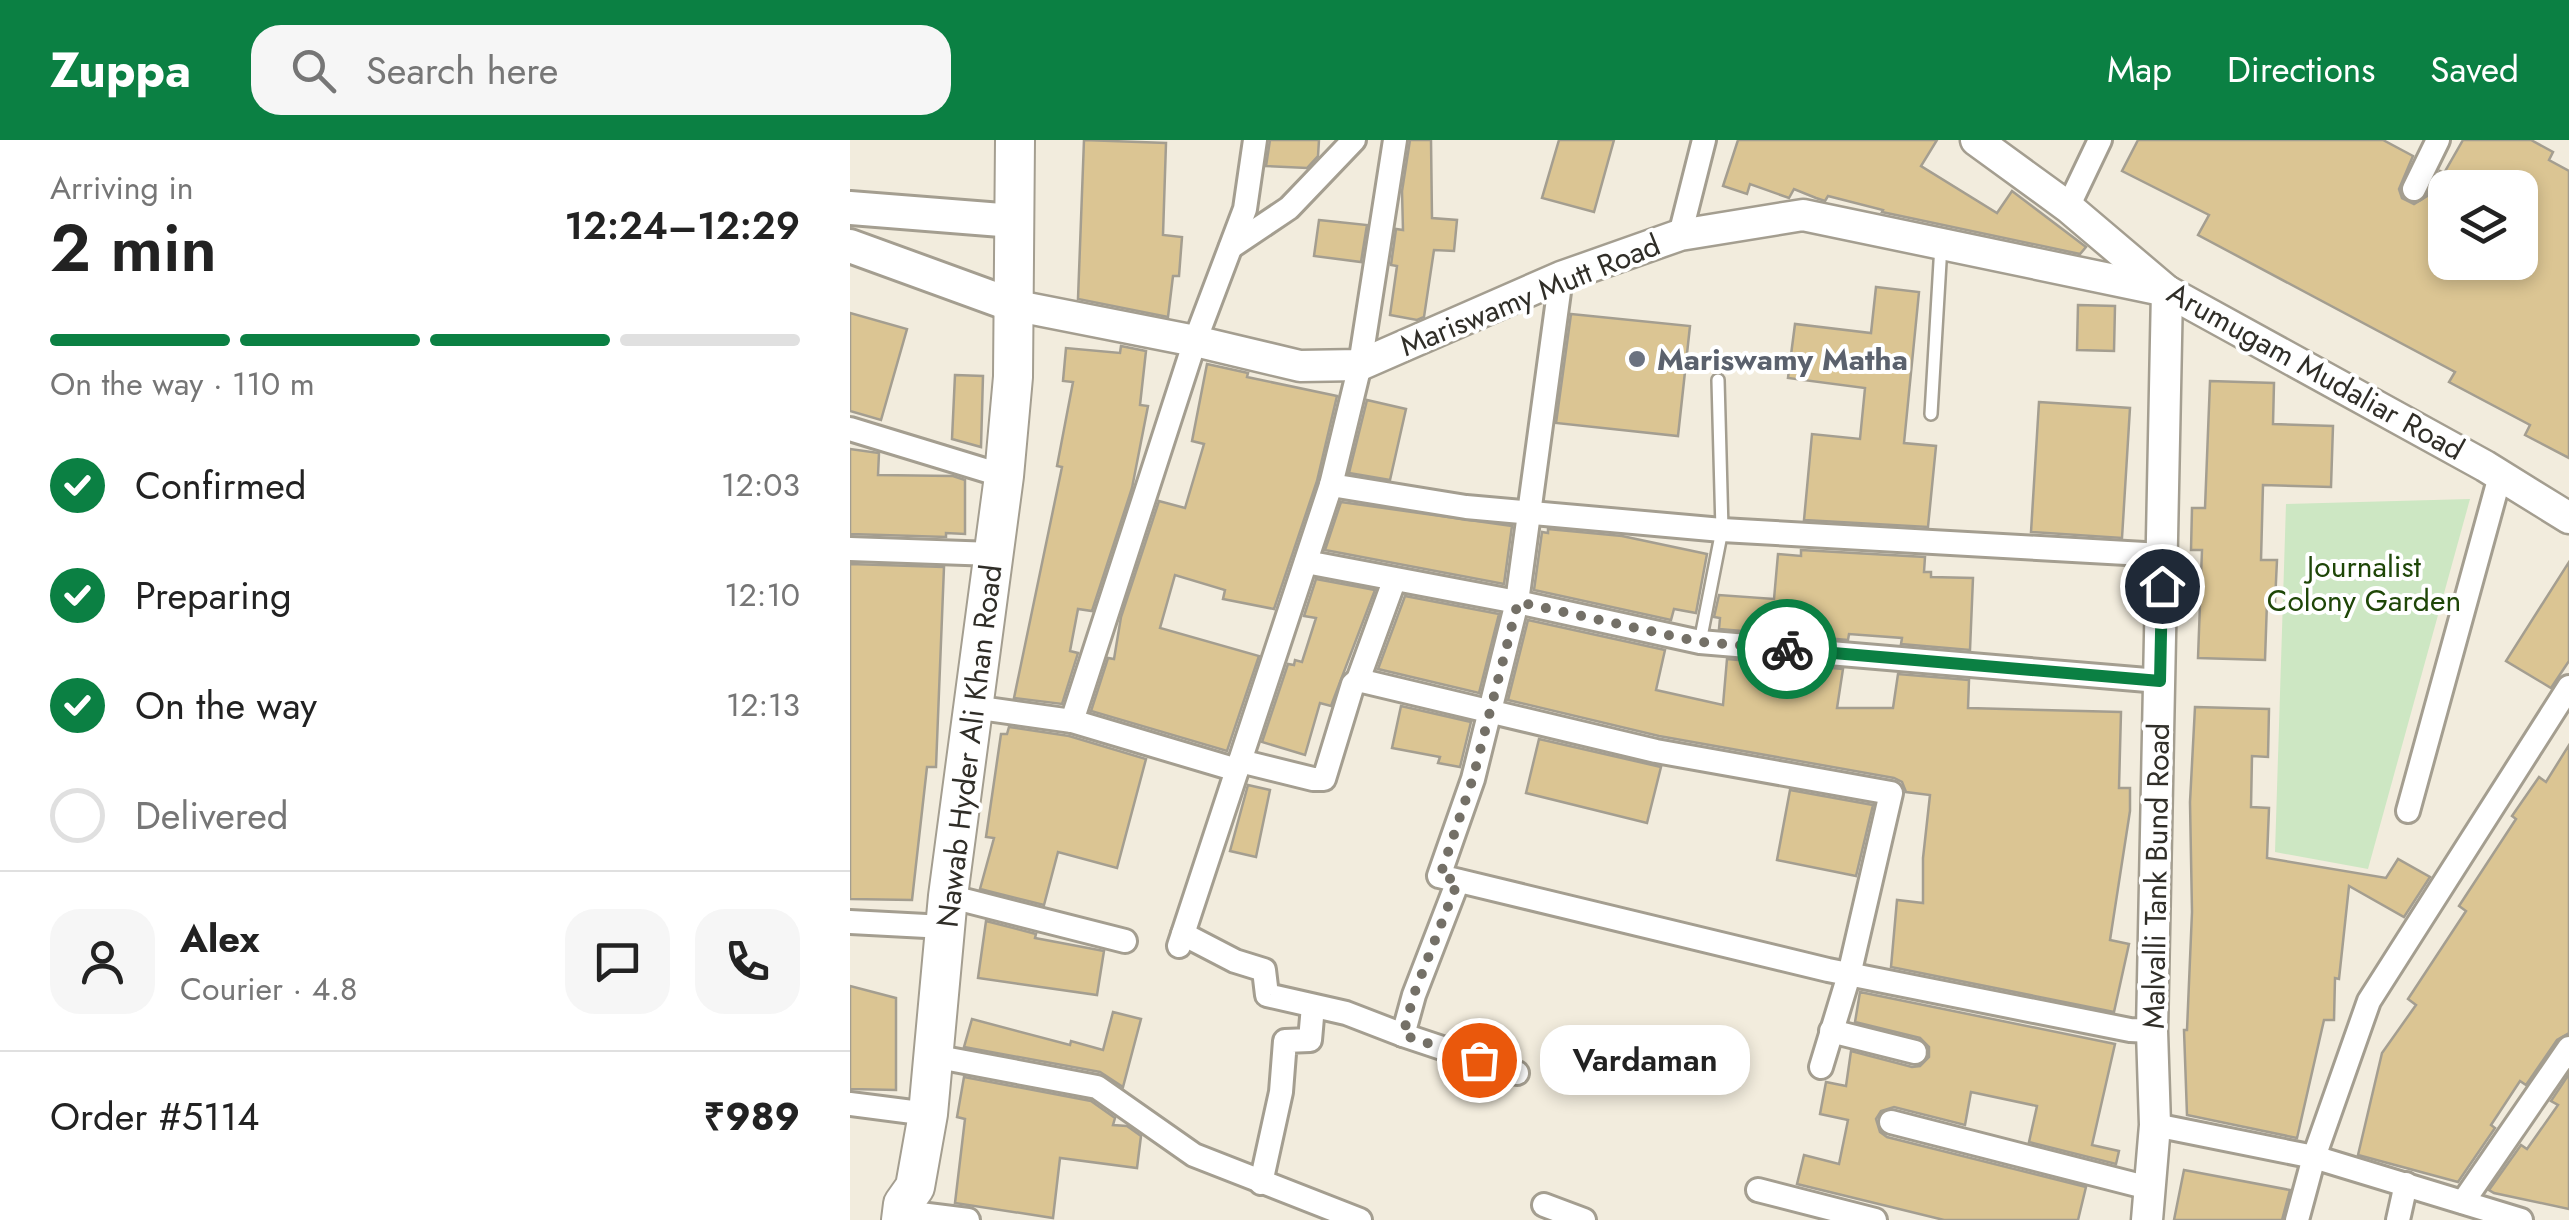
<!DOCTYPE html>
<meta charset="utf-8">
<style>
body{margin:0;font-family:Jost,sans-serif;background:#f6f6f6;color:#222;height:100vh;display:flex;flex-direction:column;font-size:38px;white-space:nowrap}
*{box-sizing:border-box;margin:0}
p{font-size:32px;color:#767676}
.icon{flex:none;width:55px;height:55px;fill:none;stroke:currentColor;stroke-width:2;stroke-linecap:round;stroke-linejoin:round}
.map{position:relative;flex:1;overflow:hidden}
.drawer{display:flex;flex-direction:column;background:#fff;width:850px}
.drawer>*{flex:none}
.fabs{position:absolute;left:1578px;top:30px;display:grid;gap:20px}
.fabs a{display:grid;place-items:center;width:110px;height:110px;border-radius:20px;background:#fff;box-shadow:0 5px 15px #0003;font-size:50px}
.pin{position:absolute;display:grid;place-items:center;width:85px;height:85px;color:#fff;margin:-42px;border:5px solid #fff;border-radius:50%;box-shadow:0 2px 10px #0007}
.courier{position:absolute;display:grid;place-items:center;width:100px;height:100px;margin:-50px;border:8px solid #0b8043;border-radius:50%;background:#fff;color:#222;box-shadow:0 2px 12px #0007}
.bubble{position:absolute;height:70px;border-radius:30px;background:#fff;box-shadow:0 5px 15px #0003;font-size:32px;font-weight:600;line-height:70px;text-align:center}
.headline em{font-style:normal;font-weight:600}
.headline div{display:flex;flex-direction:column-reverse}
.headline{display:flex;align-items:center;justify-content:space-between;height:170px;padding:0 50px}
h1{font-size:65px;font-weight:600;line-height:75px}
.bar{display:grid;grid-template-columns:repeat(4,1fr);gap:15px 10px;align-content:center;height:120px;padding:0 50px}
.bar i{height:12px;border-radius:8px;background:#e0e0e0}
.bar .on{background:#0b8043}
.bar p{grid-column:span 4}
.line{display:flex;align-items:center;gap:25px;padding:0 50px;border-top:2px solid #e0e0e0}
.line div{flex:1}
.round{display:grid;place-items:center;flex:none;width:105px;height:105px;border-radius:30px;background:#f6f6f6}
ol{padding:0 50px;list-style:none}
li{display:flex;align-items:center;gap:30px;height:110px}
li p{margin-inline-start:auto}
li .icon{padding:10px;border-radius:50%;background:#0b8043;color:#fff;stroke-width:4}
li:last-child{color:#767676}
li i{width:55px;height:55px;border:5px solid #e0e0e0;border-radius:50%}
header{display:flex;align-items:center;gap:60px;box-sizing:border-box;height:140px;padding:0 50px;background:#0b8043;color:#fff}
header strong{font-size:48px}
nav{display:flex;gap:55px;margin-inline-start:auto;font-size:35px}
.search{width:700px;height:90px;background:#f6f6f6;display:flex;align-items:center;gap:25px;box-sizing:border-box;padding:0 35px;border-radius:30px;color:#767676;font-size:38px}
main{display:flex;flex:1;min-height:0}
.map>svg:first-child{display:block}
</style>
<header>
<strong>Zuppa</strong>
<div class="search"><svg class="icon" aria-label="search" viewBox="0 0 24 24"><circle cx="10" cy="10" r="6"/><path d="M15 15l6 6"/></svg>Search here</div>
<nav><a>Map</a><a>Directions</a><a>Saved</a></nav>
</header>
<main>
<section class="drawer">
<div class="headline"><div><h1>2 min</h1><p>Arriving in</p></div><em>12:24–12:29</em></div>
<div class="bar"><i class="on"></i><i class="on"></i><i class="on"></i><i></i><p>On the way · 110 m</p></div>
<ol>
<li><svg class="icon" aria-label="check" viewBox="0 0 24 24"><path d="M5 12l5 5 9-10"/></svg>Confirmed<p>12:03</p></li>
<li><svg class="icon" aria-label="check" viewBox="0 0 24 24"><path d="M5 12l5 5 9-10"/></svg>Preparing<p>12:10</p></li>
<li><svg class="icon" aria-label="check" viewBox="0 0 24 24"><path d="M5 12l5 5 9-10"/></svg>On the way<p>12:13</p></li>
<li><i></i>Delivered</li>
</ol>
<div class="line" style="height:180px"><a class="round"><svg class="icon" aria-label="person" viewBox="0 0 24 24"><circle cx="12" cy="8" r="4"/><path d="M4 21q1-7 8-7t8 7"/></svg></a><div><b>Alex</b><p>Courier · 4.8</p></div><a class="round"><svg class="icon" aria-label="chat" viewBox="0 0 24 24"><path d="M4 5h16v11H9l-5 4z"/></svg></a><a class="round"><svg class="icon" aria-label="phone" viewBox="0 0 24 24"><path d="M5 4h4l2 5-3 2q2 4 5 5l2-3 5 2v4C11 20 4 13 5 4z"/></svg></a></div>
<div class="line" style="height:130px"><div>Order #5114</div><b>₹989</b></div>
</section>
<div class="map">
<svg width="1719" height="1080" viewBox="0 0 1719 1080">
<rect width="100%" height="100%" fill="#f2ecdd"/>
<polygon fill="#cde7c3" points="1620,359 1518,729 1425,712 1436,364"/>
<g fill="#dbc593" stroke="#a49e90" stroke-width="2.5" fill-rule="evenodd">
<polygon points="234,0 316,3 313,95 332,97 329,136 323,136 318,177 228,159"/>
<polygon points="420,0 469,0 468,16 457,28 416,26"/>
<polygon points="560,0 581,0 582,78 607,80 604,111 584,110 574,177 567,180 540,175 547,126 541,125 546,89 553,90 552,51"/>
<polygon points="709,0 764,0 744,72 692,58"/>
<polygon points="888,0 1087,0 1071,26 1147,73 1162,51 1236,107 1230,114 1032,72 1033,70 978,56 975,61 966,58 944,49 939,58 900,44 897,54 873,46"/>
<path d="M1288 0H1533L1563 16 1549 49 1552 58 1564 64 1577 56 1590 31 1594 33 1613 0H1681L1703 12 1699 20 1719 31V318L1675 295 1680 285 1599 242 1605 232 1348 95 1359 75 1272 31ZM1595 48H1670V122H1595Z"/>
<polygon points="469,80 517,85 511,122 464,116"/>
<polygon points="1026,147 1069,152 1054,303 1086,306 1078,387 954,380 962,294 1010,299 1015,248 938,238 945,184 1021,193"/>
<polygon points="1228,165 1265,166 1264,211 1227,210"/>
<polygon points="0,173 57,189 31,280 0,271"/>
<polygon points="721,174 840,186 828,296 706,283"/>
<polygon points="271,206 296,211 290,265 298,266 282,348 242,471 228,469 220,511 228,513 212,564 164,558 212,327 207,326 223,242 213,241 216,208 270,213"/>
<polygon points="357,224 398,233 397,237 487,256 467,341 424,469 373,459 375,450 325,435 310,488 409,516 377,611 241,571 258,518 264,519 271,477 309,361 335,368 354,304 342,301"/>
<polygon points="105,235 133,236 131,307 102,299"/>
<polygon points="1360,241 1424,243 1423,284 1483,286 1481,347 1413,345 1411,420 1427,420 1425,462 1417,462 1415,520 1348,518 1352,410 1341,410 1342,368 1355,368"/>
<polygon points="517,260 556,269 540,340 499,333"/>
<polygon points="1189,262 1280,268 1272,398 1181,392"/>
<polygon points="0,309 29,313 28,335 103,336 115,340 115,394 96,393 96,397 0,394"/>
<polygon points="491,362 662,386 654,444 475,410"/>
<polygon points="698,389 772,396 857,414 846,473 824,469 821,480 684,450 692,392 698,393"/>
<polygon points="951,410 1075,417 1074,432 1081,432 1081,437 1123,438 1120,510 1051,504 1052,498 999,494 998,500 869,489 870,478 864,477 869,455 924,459 928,414 951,416"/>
<polygon points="1719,422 1719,521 1701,548 1656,521"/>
<polygon points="0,424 94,427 86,627 77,627 62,760 0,759"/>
<polygon points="466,439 525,450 481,566 470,563 455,615 412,602 438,524 444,525 445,520 452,522 466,478 454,476"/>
<polygon points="555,456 649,474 629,553 528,529"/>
<polygon points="678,480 815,510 806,550 873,565 877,519 993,529 987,568 1043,568 1048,534 1119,540 1118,568 1271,572 1269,648 1280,648 1280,671 1260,800 1279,804 1264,872 1041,827 1047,760 1073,763 1073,718 1080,655 1056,652 1052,642 1044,638 809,596 658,560"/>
<polygon points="551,566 621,582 610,627 588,623 590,617 542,608"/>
<polygon points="1345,567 1419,569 1418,617 1402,616 1401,667 1419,668 1417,718 1536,738 1548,719 1580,737 1554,777 1499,746 1489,839 1485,838 1484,880 1474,880 1447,998 1337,975 1334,890 1337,890 1342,772 1340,662"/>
<polygon points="159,587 219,596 296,619 267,728 208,712 194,765 130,749 144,698 136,697 151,594 157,594"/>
<polygon points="689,599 811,627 797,683 676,653"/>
<polygon points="1719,605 1719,893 1707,900 1676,945 1670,941 1641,985 1645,988 1608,1042 1508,1015 1532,913 1566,865 1558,859 1616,771 1609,766 1666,679 1662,676 1689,637 1696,642"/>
<polygon points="398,645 420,650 406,717 380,711"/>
<polygon points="940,650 1023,665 1006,736 927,720"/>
<polygon points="136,781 186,794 185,798 254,811 247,855 128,838"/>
<polygon points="0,846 46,858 46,950 0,949"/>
<polygon points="1010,852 1265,904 1242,1005 1269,1011 1266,1024 1179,1002 1187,966 1121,952 1115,985 1044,967 1031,971 1026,979 1030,992 1037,997 1236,1047 1228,1080 1094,1080 947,1044 954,1015 989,1024 998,980 970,974 976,942 996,946 1001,911 1062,927 1070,926 1079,917 1079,907 1070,898 1005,882"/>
<polygon points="263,872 291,879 273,947 250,932 114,907 122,879 220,905 221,901 253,910"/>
<polygon points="1719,934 1719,1069 1644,1053 1639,1050 1671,1005 1677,1009 1708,965 1701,961"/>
<polygon points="114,937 241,961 265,978 263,985 277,986 291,996 287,1028 210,1018 203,1078 105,1063 115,979 107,977"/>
<polygon points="1334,1030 1440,1050 1432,1080 1324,1080"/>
</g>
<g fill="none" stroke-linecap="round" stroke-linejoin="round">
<g stroke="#a49e90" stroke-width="16">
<g id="service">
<polyline points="1081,274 1091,105"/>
<polyline points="850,502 872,390 868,240"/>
</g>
</g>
<g stroke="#a49e90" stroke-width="28">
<g id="minor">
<polyline points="1564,49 1588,0"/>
<polyline points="1218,67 1250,0"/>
<polyline points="830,95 854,0"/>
<polyline points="381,107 439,68 504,0"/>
<polyline points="711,137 667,462 623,639 589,736 978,830 1280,890 1302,891"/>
<polyline points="0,289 154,336"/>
<polyline points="481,345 616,367 872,390 1312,415"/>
<polyline points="0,409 144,414"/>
<polyline points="456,422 667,462 850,502 1309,541"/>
<polyline points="508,540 544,441"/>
<polyline points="123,567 222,581 387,630"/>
<polyline points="222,581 345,201 395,69 405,0"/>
<polyline points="390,621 463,639 474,639 503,544 508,540 806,611 1041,653 999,835 971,927"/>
<polyline points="1558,671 1650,336"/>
<polyline points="98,756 275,801"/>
<polyline points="0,782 95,787"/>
<polyline points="333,794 385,821 414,830 417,855 496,873 553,895 564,855 608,741"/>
<polyline points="329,806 481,345 510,225 545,0"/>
<polyline points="981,891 1065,912"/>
<polyline points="553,895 667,933"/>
<polyline points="83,916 247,947 344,1015 510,1080"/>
<polyline points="0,964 78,974"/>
<polyline points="1041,982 1299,1048"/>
<polyline points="1305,985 1464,1017 1671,1080"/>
<polyline points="411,1043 431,952 435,901 460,900 463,866"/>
<polyline points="908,1050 1025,1080"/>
<polyline points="1613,1062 1719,908"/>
<polyline points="694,1065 734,1080"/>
<polyline points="70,1074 118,1080"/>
<polyline points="1447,1080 1464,1017 1519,861 1719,547"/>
<polyline points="1548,1080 1556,1044"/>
</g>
</g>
<g stroke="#a49e90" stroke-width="35">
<g id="tertiary">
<polyline points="1126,0 1218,67 1317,151 1635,326 1719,378"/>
<polyline points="162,165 345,201 450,226 510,225 711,137 830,95 953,75 1317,151"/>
<polyline points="1297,1080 1305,985 1302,891 1317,151"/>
</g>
</g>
<g stroke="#a49e90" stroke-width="38">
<g id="secondary">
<polyline points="0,68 164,81"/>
<polyline points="0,106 162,165"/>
</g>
</g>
<g stroke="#a49e90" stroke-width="42">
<polyline id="primary" points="51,1080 53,1064 65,1047 78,974 98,756 154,336 163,237 165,0"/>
</g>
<use href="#service" stroke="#fff" stroke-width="11"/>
<use href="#minor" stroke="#fff" stroke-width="22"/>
<use href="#tertiary" stroke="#fff" stroke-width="30"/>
<use href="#secondary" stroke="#fff" stroke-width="32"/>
<use href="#primary" stroke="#fff" stroke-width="38"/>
</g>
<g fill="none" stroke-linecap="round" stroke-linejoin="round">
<polyline stroke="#747067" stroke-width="10" stroke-dasharray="0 18" points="629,920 553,895 564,854 608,741 590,736 623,638 668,462 850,502 937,509"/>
<polyline stroke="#0b8043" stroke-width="12" points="937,509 1310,541 1312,446"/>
</g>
<circle fill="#6b7280" stroke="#fff" stroke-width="4" cx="787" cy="219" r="10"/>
<g text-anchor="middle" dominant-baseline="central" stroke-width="8" stroke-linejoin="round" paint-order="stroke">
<g font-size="30" fill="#302e28" stroke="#fff">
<text transform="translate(680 155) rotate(-22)">Mariswamy Mutt Road</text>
<text transform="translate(1466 231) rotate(29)">Arumugam Mudaliar Road</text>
<text transform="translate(119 606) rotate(-83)">Nawab Hyder Ali Khan Road</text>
<text transform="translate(1306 736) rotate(-89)">Malvalli Tank Bund Road</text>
</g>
<g font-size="30" font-weight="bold" fill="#5b616d" stroke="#fff" text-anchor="start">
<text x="807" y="219">Mariswamy Matha</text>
</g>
<g font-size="30" fill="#1e4607" stroke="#fff">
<text x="1514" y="426">Journalist<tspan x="1514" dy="34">Colony Garden</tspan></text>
</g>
</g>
</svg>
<div class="fabs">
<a><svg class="icon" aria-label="layers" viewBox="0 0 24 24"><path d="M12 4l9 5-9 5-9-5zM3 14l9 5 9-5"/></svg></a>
</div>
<div class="pin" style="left:629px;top:920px;background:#ea580c"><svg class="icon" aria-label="bag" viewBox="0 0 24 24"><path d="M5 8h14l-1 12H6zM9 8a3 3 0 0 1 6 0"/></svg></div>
<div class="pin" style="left:1312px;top:446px;background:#1f2937"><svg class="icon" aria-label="home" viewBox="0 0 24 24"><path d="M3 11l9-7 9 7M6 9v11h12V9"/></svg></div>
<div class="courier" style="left:937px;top:509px"><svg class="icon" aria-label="bike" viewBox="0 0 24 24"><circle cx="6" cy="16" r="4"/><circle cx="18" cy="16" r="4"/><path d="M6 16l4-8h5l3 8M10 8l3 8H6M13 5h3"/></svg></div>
<div class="bubble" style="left:690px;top:885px;width:210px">Vardaman</div>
</div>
</main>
